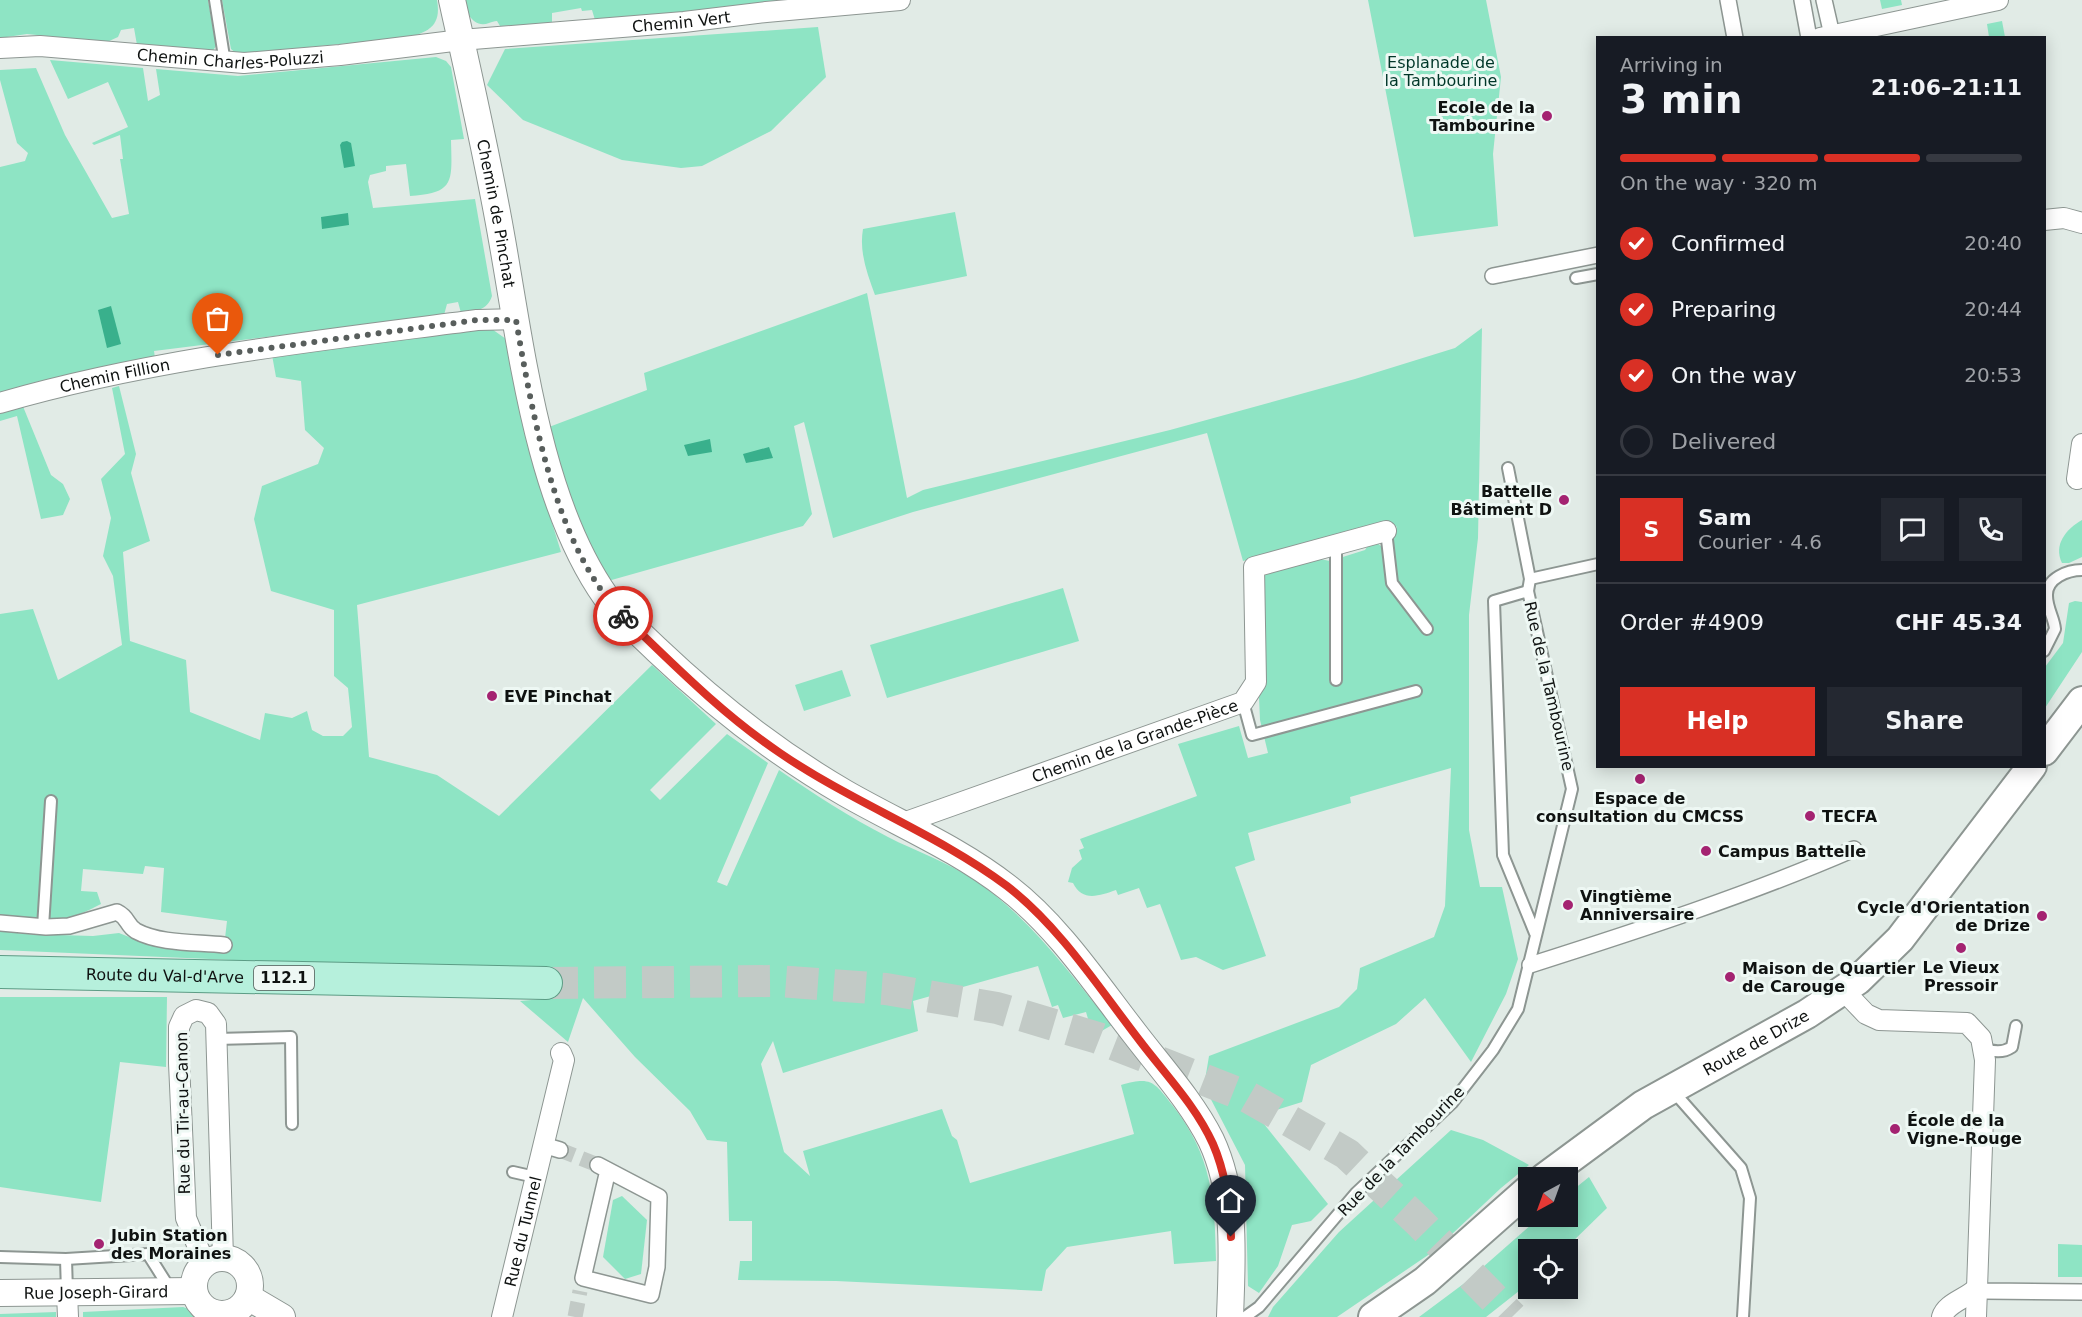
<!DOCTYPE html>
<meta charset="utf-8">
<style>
body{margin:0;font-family:"DejaVu Sans",sans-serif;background:#242831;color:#f1f3f6;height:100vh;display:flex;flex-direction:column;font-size:22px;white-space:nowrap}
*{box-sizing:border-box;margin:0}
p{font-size:20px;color:#9ea1a6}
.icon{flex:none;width:33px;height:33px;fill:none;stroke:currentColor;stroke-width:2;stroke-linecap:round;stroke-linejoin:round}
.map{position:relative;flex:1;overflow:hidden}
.sheet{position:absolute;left:1596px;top:36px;width:450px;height:732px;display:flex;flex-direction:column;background:#171b24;border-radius:0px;box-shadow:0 3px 15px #0003}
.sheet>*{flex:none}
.needle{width:39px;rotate:221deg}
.controls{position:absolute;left:1518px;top:1167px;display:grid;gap:12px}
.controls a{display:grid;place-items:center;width:60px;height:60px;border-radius:0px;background:#171b24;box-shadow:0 3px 15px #0003;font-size:30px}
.pin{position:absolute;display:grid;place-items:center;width:51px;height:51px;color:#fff;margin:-62px -26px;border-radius:50% 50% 50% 0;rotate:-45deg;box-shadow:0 0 6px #0007}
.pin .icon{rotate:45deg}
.courier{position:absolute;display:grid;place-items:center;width:60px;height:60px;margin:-30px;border:4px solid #d93025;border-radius:50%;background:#fff;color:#222;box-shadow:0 2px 8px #0007}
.headline em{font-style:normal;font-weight:800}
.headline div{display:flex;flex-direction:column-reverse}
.headline{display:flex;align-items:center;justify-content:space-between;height:102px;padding:0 24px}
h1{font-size:39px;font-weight:800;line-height:45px}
.bar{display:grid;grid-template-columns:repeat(4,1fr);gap:9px 6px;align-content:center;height:72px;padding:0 24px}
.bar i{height:8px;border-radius:4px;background:#363941}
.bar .selected{background:#d93025}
.bar p{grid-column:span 4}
.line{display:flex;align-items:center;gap:15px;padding:0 24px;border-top:2px solid #363941}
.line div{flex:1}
.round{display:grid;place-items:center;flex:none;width:63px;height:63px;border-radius:0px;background:#242831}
ol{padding:0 24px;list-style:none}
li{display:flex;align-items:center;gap:18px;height:66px}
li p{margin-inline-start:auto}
li .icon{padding:6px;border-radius:50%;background:#d93025;color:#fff;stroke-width:4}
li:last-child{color:#9ea1a6}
li i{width:33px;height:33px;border:3px solid #363941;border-radius:50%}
.cta{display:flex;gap:12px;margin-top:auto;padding:12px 24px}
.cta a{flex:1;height:69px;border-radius:0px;background:#d93025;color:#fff;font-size:24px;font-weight:800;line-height:69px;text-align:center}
.cta a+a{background:#242831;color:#f1f3f6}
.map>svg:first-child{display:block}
</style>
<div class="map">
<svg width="2082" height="1317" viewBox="0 0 2082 1317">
<rect width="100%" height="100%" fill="#e1ebe6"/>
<g fill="#8ee4c4">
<polygon points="0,0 208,0 216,46 212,52 137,45 134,28 121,30 118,37 107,42 27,34 0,38"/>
<path d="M222 0H437C442 27 427 33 404 38L237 54 231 49Z"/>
<path d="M462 0H822L595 20 592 10 582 11 581 8 552 13V24L500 26 497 21C494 21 492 22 489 23 473 29 466 11 462 0Z"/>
<polygon points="1368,0 1486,0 1501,77 1493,154 1498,226 1414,237"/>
<polygon points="1880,0 1901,0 1902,5 1882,9"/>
<polygon points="2002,21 2005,37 1989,37 1987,24"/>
<polygon points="818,27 826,77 771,131 702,166 681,168 622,160 523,120 487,85 505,49"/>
<path d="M436 57 446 61 451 67 464 139 451 140C452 182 455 193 410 196L406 164 386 166V171L370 175 368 182 373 208 475 199 492 296C487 311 475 311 461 313L458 302 447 304 444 315 154 351 155 358 0 396V167L25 161 28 153 17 143 0 80V70L36 68 65 135 112 218 129 214 120 159H123L120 135 94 145 92 143 128 127 108 82 68 99 50 60 143 68 148 101 160 95 156 69 238 76Z"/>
<path d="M955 212 967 276 875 295C867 273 859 252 863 229Z"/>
<path d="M867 293 907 498 923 490 1170 430 1355 379 1455 348 1482 328 1478 538 1469 615V830L1480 887H1502L1518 959 1506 994 1471 1062 1425 998 1396 1024 1311 1065 1302 1102 1273 1111 1264 1124 1328 1204 1311 1221 1292 1225 1278 1266 1259 1293 1248 1286 1245 1165 1204 1086 1209 1056 1339 1007 1357 989 1360 968 1434 937 1445 906 1451 768 1350 797 1351 803 1248 833 1255 860 1235 867 1266 956 1223 970 1196 957 1181 960 1160 904 1147 908 1139 888 1118 895 1116 890C1099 896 1082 902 1073 883L1068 882 1072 868 1082 859 1079 850 1084 848 1080 839 1197 796 1178 744 1239 726 1248 758 1268 753 1260 720 1259 697 1264 669 1262 579 1266 574 1315 558 1330 561 1365 550 1369 544 1376 542 1382 547 1397 527 1388 521 1243 561 1207 433 913 512 833 538 804 422 794 426 812 514 803 526 608 581 584 541 569 499 549 427 647 390 644 373Z"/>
<path d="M489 327 506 339 527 442 561 552 357 605 369 757 437 775 499 816 652 665 716 724 650 790 660 800 727 734 768 763 717 882 727 886 779 770C814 794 849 817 888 837 915 851 948 862 974 880 1030 917 1070 974 1112 1025L1093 1036 1086 1012 1063 1018 1058 1005 1052 1007 1038 966 913 1001 918 1031 783 1073 773 1041 761 1064 784 1152 810 1176 803 1151 942 1109 952 1136 957 1140 970 1183 1134 1134 1121 1085C1152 1076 1154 1082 1173 1106 1212 1156 1215 1200 1216 1261L1174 1264 1171 1231 1067 1247 1046 1270 1042 1291 836 1281 738 1280 740 1261H752V1221H729L727 1142 707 1140 690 1111 635 1057 583 998 568 1042 520 1001 543 999 327 964 0 950V930L24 934 93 936 119 933 139 941 178 946 224 947 227 921 161 912 164 868 145 866 143 874 83 869 81 891 97 892 101 904C60 926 44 921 0 918V614L33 609 58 680 122 645 113 576 103 556 111 518 101 479 125 454 112 388 119 386 136 454 131 473 150 541 123 552 130 641 186 660 190 712 260 740 265 713 292 718 307 711 312 730 323 736H343L352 727 348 688 334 676V610L271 591 254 519 262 486 318 464 324 448 305 430 301 381 276 377 272 355Z"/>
<polygon points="22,404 51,475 63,484 70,499 63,515 41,519 17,416 0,421 0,411"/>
<path d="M2082 520V557L2069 563H2062C2053 545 2066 529 2082 520Z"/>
<polygon points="1063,588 1079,641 887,698 870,645"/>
<polygon points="2075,601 2082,602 2082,652 2045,708 2045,667 2063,643 2069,603"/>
<polygon points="842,670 851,696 804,711 795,685"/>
<polygon points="0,997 167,997 166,1067 120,1062 101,1202 0,1187"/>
<polygon points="1451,1130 1483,1140 1529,1165 1501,1188 1434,1251 1337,1317 1268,1317 1273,1307 1339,1232"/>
<polygon points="1589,1177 1607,1208 1565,1249 1528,1250 1528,1284 1486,1317 1419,1317 1466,1282 1540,1217 1568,1216 1568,1194"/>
<polygon points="622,1196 647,1220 641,1274 625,1279 603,1257 613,1200"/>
<polygon points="2058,1244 2082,1245 2082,1277 2058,1277"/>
<polygon points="183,1307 192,1310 199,1317 83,1317 83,1312"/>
<polygon points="56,1312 56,1317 0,1317 0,1314"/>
</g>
<g fill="#39b08c">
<polygon points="347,141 351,143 355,166 344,168 340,145 342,142"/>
<polygon points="348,213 349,225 322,229 321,217"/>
<polygon points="111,306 121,344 107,348 98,310"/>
<polygon points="710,439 712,452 688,456 684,445"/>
<polygon points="769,447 773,458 746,463 743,454"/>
</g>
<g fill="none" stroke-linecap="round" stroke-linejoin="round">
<g stroke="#c2cac6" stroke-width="15" stroke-dasharray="15 8" stroke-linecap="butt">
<polyline points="560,1150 598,1165"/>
<polyline points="575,1317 580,1291"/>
</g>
<polyline stroke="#c2cac6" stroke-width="32" stroke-dasharray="32 16" stroke-linecap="butt" points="546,983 777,981 886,989 997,1008 1098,1038 1248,1097 1347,1154 1418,1221 1512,1317"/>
<g stroke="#8d9692" stroke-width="14">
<g id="service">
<polyline points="215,0 225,63"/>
<polyline points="1576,278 1598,274"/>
<polyline points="1508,468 1530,579 1528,591"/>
<polyline points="1386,531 1392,583 1427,629"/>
<polyline points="1530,579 1598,564"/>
<path d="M2044 651 2055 629C2054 618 2047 608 2047 596 2046 578 2068 570 2082 570"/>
<polyline points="1336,680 1336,545"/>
<polyline points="1243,702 1252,735 1416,691"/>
<polyline points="43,927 51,801"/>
<polyline points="216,1039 291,1037 292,1124"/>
<path d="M1984 1048C1993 1052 2003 1053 2012 1047L2016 1026"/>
<polyline points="1673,1091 1741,1168 1750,1198 1743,1317"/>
<polyline points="513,1172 535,1177"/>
<polyline points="0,1257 66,1259 148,1254 170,1289"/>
<polyline points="66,1259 67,1292"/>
<polyline points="211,1317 211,1312"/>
<polyline points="1245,1317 1259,1307 1356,1193 1452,1103 1493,1050 1518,1009 1572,789 1528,591 1494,601 1503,855 1535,933"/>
</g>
</g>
<g stroke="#8d9692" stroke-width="18">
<g id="pedestrian">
<polyline points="1728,0 1735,38"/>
<polyline points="1802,0 1809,38"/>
<polyline points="1824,0 1832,35"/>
<polyline points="1493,276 1598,255"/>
<path d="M0 923 46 927 69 926 117 912C129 918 126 925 136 931 160 944 197 942 224 945"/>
<path d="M1530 965C1640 930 1748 895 1854 849"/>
<polyline points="543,1145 560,1150"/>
<polyline points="598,1165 659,1197 657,1267 651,1295 583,1278 608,1170"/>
<polyline points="1977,1288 1984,1291 2082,1292"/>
</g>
</g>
<g stroke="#8d9692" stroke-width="22">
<g id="minor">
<polyline points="1820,38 1998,0"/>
<path id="s1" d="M0 48 40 46 244 63 340 55 461 40 684 22 766 12 900 0"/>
<polyline points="2044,220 2064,218 2082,223"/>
<path id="s2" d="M0 403C155 358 317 341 477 320L516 319"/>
<polyline points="2077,479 2082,444"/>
<path id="s3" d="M903 823 1243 702 1256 682 1254 567 1386 531"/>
<polyline points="1844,991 1866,1014 1879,1020 1967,1023 1981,1038 1985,1060 1976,1317"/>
<polyline points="205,1264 186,1218 179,1063 179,1027 184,1016 196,1010 208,1013 216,1024 223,1258"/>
<polyline points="67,1293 68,1317"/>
<path id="s4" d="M502 1317 564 1060 561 1053"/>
<path d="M1942 1317C1946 1303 1966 1299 1977 1288"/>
</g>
</g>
<g stroke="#8d9692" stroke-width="28">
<g id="tertiary">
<path id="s5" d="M452 0C470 80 488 159 502 240 522 353 539 502 606 597 620 617 640 633 657 650 715 705 776 753 845 793 899 824 957 848 1007 887 1058 926 1096 984 1135 1034 1161 1068 1192 1102 1211 1140 1237 1195 1232 1258 1230 1317"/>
<circle cx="222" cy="1286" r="28"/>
<path id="s6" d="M0 1293 193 1291"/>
<polyline points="248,1297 282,1317"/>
</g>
</g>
<g stroke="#8d9692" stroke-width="32">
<g id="secondary">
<polyline points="2044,751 2082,701"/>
<path id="s7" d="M1544 1178 1643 1105 1807 1014 1858 980 1900 939 2032 766"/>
<polyline points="1373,1317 1425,1281 1528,1190"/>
</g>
</g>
<g stroke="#5c9c85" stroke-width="34">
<g id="primary">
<path id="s8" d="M0 972 546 983"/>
</g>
</g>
<use href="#service" stroke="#fff" stroke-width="10"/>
<use href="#pedestrian" stroke="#fff" stroke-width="15"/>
<use href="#minor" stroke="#fff" stroke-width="20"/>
<use href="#tertiary" stroke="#fff" stroke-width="26"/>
<use href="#secondary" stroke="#fff" stroke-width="28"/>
<use href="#primary" stroke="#b6f0dc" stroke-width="32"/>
</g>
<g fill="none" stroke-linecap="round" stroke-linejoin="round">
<path stroke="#585e5c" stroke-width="6" stroke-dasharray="0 10.8" d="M218 355 477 320H516C532 412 555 548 623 616"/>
<path stroke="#d93025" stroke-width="8" d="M623 616C673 664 722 714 780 753 853 803 936 833 1007 886 1060 927 1099 988 1140 1041 1165 1074 1196 1106 1213 1144 1226 1174 1230 1205 1231 1237"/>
</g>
<g fill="#a42371" stroke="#eef8f4" stroke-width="2">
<circle cx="1547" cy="116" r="6"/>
<circle cx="1564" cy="500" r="6"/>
<circle cx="492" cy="696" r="6"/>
<circle cx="1640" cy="779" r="6"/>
<circle cx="1810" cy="816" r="6"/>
<circle cx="1706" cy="851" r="6"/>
<circle cx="1568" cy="905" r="6"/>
<circle cx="2042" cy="916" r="6"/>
<circle cx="1961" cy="948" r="6"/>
<circle cx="1730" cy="977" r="6"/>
<circle cx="1895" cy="1129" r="6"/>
<circle cx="99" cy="1244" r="6"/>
</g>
<g text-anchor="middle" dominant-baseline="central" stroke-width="6" stroke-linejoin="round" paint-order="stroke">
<rect fill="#eef8f4" stroke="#525755" stroke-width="1.5" x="254" y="966" width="60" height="24" rx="4.5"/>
<g font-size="15" font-weight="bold" fill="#0f1211">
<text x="284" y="978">112.1</text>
</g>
<g font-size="16" fill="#0f1211" stroke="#eef8f4">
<text stroke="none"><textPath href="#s1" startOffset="684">Chemin Vert</textPath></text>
<text stroke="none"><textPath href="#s1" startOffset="231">Chemin Charles-Poluzzi</textPath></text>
<text stroke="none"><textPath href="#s5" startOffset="218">Chemin de Pinchat</textPath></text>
<text stroke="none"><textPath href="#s2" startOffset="118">Chemin Fillion</textPath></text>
<text transform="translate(1549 686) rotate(77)">Rue de la Tambourine</text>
<text stroke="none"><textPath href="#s3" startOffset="246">Chemin de la Grande-Pièce</textPath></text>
<text stroke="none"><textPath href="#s8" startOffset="165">Route du Val-d'Arve</textPath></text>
<text stroke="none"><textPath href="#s7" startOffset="252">Route de Drize</textPath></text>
<text transform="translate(183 1113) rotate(-91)">Rue du Tir-au-Canon</text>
<text transform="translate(1401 1151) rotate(-46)">Rue de la Tambourine</text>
<text stroke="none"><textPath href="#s4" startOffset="88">Rue du Tunnel</textPath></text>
<text stroke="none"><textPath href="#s6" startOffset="96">Rue Joseph-Girard</textPath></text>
</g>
<g font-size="16" fill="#013729" stroke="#eef8f4">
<text x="1441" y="62">Esplanade de<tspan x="1441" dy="18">la Tambourine</tspan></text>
</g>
<g font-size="16" font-weight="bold" fill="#0f1211" stroke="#eef8f4" text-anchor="start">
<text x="1535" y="107" text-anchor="end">Ecole de la<tspan x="1535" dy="18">Tambourine</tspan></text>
<text x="1552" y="491" text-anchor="end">Battelle<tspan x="1552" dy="18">Bâtiment D</tspan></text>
<text x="504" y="696">EVE Pinchat</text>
<text x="1640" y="798" text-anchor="middle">Espace de<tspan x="1640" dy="18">consultation du CMCSS</tspan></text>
<text x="1822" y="816">TECFA</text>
<text x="1718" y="851">Campus Battelle</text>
<text x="1580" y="896">Vingtième<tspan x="1580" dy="18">Anniversaire</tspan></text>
<text x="2030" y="907" text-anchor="end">Cycle d'Orientation<tspan x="2030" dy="18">de Drize</tspan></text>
<text x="1961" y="967" text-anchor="middle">Le Vieux<tspan x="1961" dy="18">Pressoir</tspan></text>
<text x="1742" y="968">Maison de Quartier<tspan x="1742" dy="18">de Carouge</tspan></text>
<text x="1907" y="1120">École de la<tspan x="1907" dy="18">Vigne-Rouge</tspan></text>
<text x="111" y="1235">Jubin Station<tspan x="111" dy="18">des Moraines</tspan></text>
</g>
</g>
</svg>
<div class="controls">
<a><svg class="needle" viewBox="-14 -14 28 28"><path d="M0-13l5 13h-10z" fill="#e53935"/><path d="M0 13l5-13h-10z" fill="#9ea1a6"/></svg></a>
<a><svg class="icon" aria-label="locate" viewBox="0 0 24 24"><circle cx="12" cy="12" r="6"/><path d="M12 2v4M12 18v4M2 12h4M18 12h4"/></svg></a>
</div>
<div class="pin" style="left:218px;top:355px;background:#ea580c"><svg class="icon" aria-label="bag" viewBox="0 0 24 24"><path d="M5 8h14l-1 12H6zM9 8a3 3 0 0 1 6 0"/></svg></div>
<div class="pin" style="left:1231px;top:1237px;background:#1f2937"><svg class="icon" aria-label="home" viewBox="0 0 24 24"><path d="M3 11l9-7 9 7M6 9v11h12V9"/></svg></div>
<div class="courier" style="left:623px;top:616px"><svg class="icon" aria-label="bike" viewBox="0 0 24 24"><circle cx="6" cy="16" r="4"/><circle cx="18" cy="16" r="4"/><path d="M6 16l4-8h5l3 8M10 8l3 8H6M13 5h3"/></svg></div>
<section class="sheet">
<div class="headline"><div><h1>3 min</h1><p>Arriving in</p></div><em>21:06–21:11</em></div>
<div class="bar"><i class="selected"></i><i class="selected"></i><i class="selected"></i><i></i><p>On the way · 320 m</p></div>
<ol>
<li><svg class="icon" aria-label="check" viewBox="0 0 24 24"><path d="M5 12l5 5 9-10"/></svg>Confirmed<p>20:40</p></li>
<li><svg class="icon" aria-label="check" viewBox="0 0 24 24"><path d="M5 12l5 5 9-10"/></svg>Preparing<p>20:44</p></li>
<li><svg class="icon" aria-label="check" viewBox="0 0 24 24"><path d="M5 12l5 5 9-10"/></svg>On the way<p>20:53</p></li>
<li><i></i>Delivered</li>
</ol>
<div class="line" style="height:108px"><b class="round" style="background:#d93025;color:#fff">S</b><div><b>Sam</b><p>Courier · 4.6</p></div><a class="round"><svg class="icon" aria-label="chat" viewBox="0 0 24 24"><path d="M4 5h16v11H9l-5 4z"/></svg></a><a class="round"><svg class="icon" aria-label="phone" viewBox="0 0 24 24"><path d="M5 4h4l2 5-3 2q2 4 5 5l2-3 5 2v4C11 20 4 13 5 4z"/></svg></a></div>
<div class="line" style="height:78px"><div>Order #4909</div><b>CHF 45.34</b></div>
<div class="cta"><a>Help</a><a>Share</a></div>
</section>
</div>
